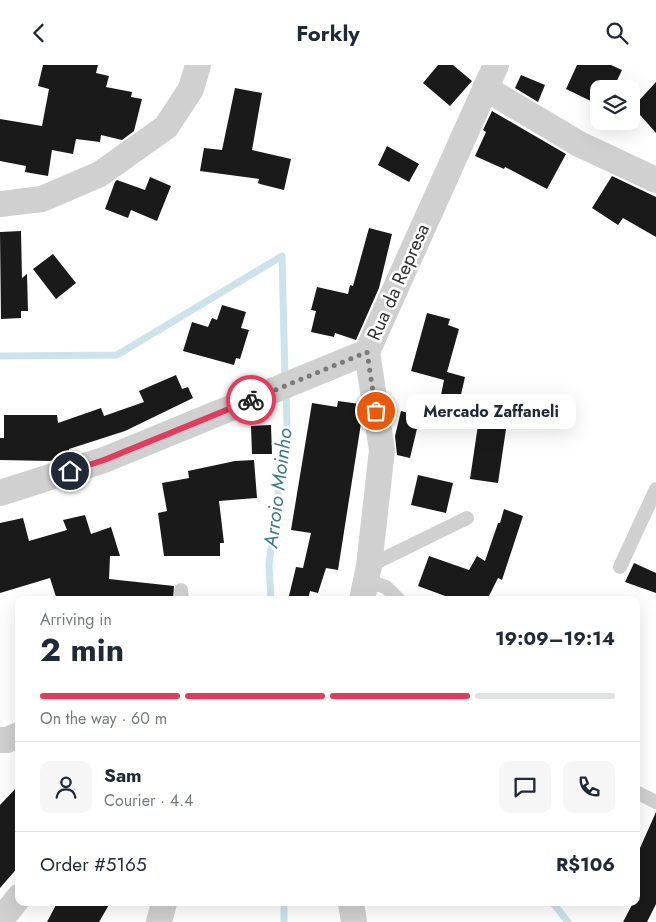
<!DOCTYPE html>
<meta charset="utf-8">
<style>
body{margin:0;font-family:Jost,sans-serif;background:#f6f6f7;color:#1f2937;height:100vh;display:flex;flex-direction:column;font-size:19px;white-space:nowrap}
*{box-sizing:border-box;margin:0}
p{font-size:16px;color:#747a83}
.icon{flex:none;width:28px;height:28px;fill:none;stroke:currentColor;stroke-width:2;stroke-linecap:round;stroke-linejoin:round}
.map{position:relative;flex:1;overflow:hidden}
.details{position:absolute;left:15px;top:531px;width:625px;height:310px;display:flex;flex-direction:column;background:#fff;border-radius:10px;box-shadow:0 5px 20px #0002}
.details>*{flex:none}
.fabs{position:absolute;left:590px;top:15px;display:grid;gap:10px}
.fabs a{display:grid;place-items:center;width:50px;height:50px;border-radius:10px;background:#fff;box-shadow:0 5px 20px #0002;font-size:25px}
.pin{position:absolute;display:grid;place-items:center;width:42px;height:42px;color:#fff;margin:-21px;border:2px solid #fff;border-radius:50%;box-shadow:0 1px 5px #0007}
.courier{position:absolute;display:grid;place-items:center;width:50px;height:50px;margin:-25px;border:4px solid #e43b5c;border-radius:50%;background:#fff;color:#222;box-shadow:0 1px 6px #0007}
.bubble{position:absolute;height:35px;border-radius:10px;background:#fff;box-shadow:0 5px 20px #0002;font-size:16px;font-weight:700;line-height:35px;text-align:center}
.head em{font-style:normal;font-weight:700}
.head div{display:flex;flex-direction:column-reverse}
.head{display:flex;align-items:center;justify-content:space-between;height:85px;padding:0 25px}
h1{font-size:32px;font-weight:700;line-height:38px}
.bar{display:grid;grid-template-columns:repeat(4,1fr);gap:8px 5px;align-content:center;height:60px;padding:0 25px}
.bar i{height:6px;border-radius:4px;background:#e0e1e3}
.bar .current{background:#e43b5c}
.bar p{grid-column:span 4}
.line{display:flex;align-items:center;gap:12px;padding:0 25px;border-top:1px solid #e0e1e3}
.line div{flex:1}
.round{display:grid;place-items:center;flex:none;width:52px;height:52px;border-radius:10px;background:#f6f6f7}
header{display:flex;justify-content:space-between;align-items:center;height:65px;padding:0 25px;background:#fff;font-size:22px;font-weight:700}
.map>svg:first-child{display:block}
</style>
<header><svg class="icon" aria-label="back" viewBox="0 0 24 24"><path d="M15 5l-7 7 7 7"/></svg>Forkly<svg class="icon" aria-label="search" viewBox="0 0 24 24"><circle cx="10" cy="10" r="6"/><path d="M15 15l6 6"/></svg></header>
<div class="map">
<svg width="656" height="857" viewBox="0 0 656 857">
<rect width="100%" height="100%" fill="#fff"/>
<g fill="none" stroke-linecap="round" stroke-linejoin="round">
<g stroke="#cce3eb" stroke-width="7">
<polyline points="0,291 117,290 282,191 285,314"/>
<polyline points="271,535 269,500 287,359 286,325"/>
<polyline points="284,838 284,857"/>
<polyline points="553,838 568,857"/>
</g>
</g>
<g fill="#1a1a1a">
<polygon points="43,0 98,0 96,8 109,11 106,22 132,27 131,32 142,34 134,66 122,75 101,70 100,77 76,74 73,89 52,85 48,111 25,107 26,101 0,96 0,54 42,61 49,24 38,21"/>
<polygon points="438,0 453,0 472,16 450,41 423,18"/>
<polygon points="577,0 611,0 622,5 613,24 606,24 599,17 599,40 566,24"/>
<polygon points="521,10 545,20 538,37 515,23"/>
<polygon points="656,17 656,68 633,42"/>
<polygon points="235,23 262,28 252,85 291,94 284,125 260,119 258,118 259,114 200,106 204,83 222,85"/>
<polygon points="492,46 566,89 547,124 505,102 504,104 475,91 486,67 483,65"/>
<polygon points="387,81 419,99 409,117 378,100"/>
<polygon points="612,111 656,132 656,172 623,153 618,160 592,143"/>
<polygon points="150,112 171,121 157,156 131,145 128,153 105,144 115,117 117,115 145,125"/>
<polygon points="369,163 392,169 379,223 356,275 335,268 334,272 311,267 316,246 311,245 317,222 348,229 350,220 353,221"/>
<polygon points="21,166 22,213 27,209 28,246 21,246 21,253 1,254 0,167"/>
<polygon points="53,189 76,218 56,234 33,204"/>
<polygon points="222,240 246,247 241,263 249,265 240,294 236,293 234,300 183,286 192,257 208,262 212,253 217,255"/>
<polygon points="427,248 450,254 448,260 459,264 447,307 465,312 460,334 441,330 444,315 411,306"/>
<polygon points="176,310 182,324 188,322 193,333 125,366 69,384 70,390 50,396 0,395 0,373 4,373 4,350 57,350 58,358 101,343 104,351 144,337 139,326"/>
<polygon points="338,336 360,339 362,352 338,505 326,503 318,528 310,526 308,535 288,535 296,502 303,503 311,468 291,465 312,338 337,342"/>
<polygon points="401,346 420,351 410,393 397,390 395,371"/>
<polygon points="271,360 272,389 252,389 251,361"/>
<polygon points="478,360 506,364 498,418 470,414"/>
<polygon points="254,395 257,433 219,436 224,478 220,478 220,491 164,491 158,448 167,446 162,418 189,413 188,406 235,396"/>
<polygon points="418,410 453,418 446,448 411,440"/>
<polygon points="504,444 523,451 502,515 498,513 487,535 456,535 418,521 429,491 469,505 477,491 485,496 498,458 500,458"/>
<polygon points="85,450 91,469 111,462 120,491 110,491 109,514 174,521 173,535 57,535 50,513 0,528 0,458 23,453 29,476 67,465 63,455"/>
<polygon points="634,498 656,508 656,528 625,517"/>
<polygon points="19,720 19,801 0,823 0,740"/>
<polygon points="656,747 656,839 647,857 623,857 633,838 636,838 636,792"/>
<polygon points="57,838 110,838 99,857 47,857"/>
</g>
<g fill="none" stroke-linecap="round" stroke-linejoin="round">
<g stroke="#d0d0d0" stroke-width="14">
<polyline points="369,501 467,453"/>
<polyline points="620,502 656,424"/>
<polyline points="367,516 386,522 399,535"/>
<polyline points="181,525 182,535"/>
<polyline points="636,727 656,737"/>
</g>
<g stroke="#d0d0d0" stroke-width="26">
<polyline points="485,23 579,79 656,115"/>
<polyline points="0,139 42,134 100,109 166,62 191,24 198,0"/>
<polyline points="0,428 104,395 367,287"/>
<polyline points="362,535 369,501 382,385 367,287 496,0"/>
<polyline points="0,675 7,675 19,670"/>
<polyline points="351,838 354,857"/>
<polyline points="0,856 19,832"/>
<polyline points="159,857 164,838"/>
</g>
</g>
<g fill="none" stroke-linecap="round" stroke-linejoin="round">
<polyline stroke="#7a7a7a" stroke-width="5" stroke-dasharray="0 9" points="251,335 367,287 376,346"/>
<polyline stroke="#e43b5c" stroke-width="6" points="70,406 104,395 251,335"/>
</g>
<g text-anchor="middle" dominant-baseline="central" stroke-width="5" stroke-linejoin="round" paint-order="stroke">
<g font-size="19" fill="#333" stroke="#fff">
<text transform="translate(398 217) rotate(-66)">Rua da Represa</text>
</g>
<g font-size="20" font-style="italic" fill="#3e7a8e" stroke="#fff">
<text transform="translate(278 423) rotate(-83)">Arroio Moinho</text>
</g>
</g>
</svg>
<div class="fabs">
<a><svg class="icon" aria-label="layers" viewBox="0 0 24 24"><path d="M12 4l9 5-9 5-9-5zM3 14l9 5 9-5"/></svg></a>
</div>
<div class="pin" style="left:376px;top:346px;background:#ea580c"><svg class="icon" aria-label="bag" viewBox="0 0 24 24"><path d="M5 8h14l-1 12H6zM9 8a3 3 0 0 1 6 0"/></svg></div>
<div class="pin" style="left:70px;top:406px;background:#1f2937"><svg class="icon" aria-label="home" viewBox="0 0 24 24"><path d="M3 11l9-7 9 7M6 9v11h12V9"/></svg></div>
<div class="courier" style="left:251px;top:335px"><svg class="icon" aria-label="bike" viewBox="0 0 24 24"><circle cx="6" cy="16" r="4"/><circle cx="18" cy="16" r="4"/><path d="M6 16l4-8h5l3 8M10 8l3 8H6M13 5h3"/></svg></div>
<div class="bubble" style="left:406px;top:329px;width:170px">Mercado Zaffaneli</div>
<section class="details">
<div class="head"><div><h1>2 min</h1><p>Arriving in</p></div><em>19:09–19:14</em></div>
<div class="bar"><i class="current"></i><i class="current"></i><i class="current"></i><i></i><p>On the way · 60 m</p></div>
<div class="line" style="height:90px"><a class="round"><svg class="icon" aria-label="person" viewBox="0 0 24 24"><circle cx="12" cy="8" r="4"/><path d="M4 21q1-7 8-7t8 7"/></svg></a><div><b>Sam</b><p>Courier · 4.4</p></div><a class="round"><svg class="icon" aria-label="chat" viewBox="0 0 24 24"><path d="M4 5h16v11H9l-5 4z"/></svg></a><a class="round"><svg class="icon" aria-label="phone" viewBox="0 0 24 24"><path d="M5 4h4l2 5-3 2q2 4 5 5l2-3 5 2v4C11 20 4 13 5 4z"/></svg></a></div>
<div class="line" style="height:65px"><div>Order #5165</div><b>R$106</b></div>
</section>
</div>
